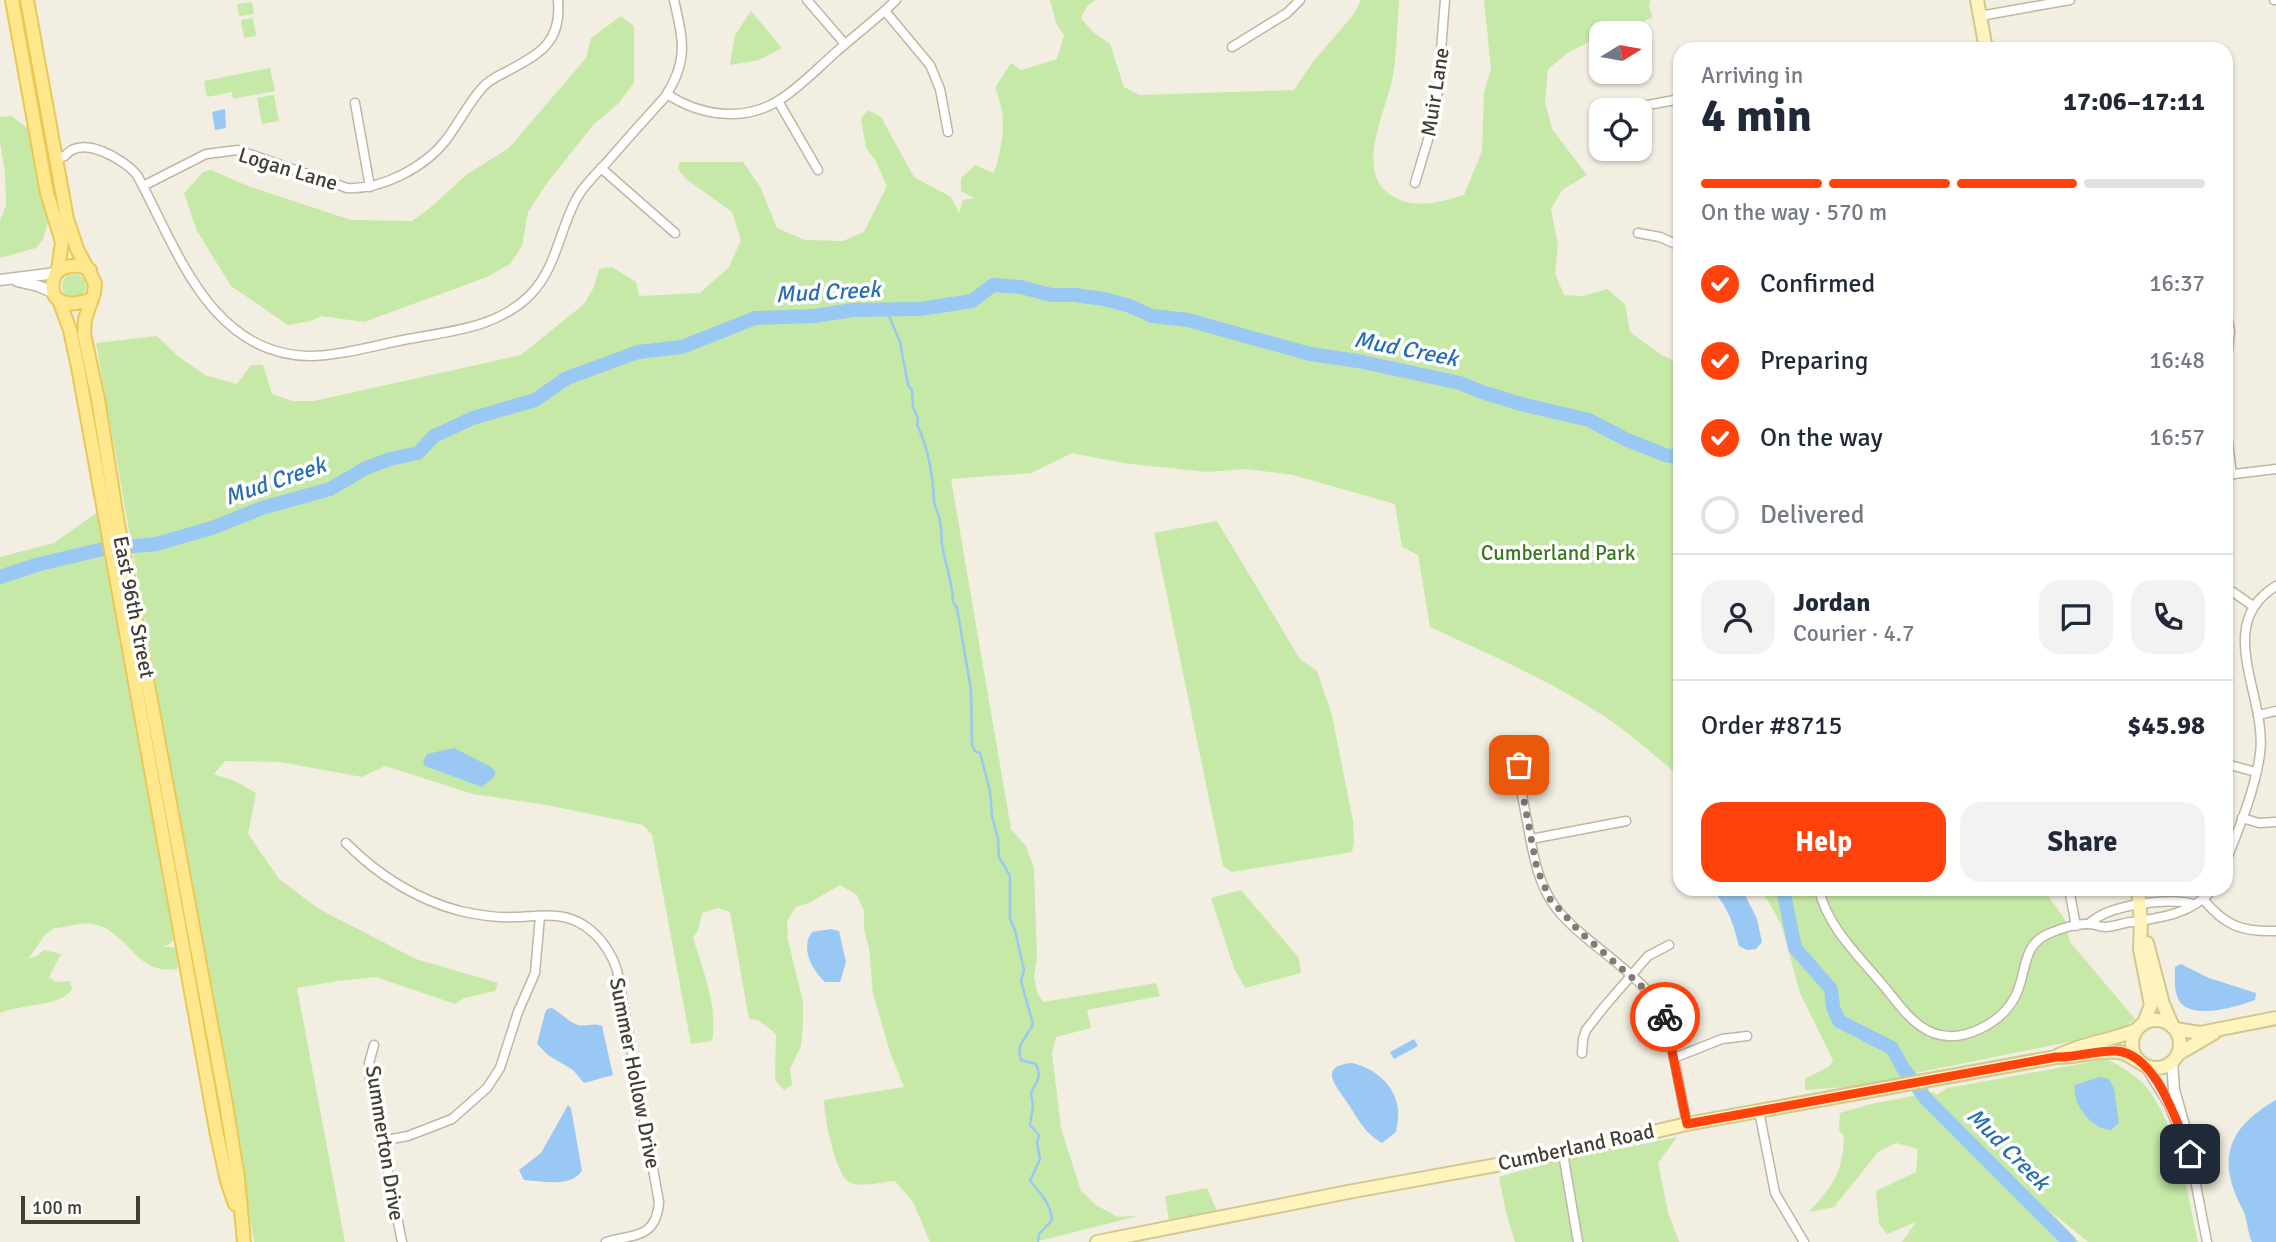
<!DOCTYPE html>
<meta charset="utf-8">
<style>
body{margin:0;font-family:Signika,sans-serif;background:#f2f2f3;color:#1f2937;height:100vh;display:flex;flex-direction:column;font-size:26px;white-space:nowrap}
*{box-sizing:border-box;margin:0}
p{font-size:23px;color:#747a83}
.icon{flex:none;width:38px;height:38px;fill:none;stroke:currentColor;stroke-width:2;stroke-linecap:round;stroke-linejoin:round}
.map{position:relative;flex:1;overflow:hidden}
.sheet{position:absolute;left:1673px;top:42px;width:560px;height:854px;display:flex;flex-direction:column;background:#fff;border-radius:21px;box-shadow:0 2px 5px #0004}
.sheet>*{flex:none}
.needle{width:46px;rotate:79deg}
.tools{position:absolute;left:1589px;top:21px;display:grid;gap:14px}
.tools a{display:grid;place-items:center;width:63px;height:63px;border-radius:14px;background:#fff;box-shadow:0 2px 5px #0004;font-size:35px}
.scale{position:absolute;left:21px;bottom:18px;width:119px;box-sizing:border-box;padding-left:7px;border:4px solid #433e32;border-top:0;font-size:19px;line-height:24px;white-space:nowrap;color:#433e32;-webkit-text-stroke:5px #fff;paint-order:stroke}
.pin{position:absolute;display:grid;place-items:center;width:60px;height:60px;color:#fff;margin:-30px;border-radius:14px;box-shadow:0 4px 10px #0006}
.courier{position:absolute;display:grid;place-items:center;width:70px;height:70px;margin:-35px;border:5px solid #ff420b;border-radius:50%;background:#fff;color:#222;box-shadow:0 2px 9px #0007}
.headline em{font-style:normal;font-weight:700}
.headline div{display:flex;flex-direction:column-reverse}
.headline{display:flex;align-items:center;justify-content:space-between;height:119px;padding:0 28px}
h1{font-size:46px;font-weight:700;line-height:52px}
.bar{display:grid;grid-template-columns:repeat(4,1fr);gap:10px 7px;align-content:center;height:84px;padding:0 28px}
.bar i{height:9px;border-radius:5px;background:#e0e1e3}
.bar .selected{background:#ff420b}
.bar p{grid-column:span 4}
.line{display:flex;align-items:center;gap:18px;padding:0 28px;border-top:2px solid #e0e1e3}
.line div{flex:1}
.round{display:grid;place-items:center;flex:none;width:74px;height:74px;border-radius:21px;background:#f2f2f3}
ol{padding:0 28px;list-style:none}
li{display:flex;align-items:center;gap:21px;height:77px}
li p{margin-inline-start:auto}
li .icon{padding:7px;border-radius:50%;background:#ff420b;color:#fff;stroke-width:4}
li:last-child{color:#747a83}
li i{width:38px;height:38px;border:4px solid #e0e1e3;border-radius:50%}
.cta{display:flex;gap:14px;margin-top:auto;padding:14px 28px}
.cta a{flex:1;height:80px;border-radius:21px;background:#ff420b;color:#fff;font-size:28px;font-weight:700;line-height:80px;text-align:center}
.cta a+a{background:#f2f2f3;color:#1f2937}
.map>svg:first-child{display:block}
</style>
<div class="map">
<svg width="2276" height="1242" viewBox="0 0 2276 1242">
<rect width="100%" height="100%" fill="#f2eee1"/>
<g fill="#c7e9a7">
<path d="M1050 0H1095L1087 6 1081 18 1093 32 1110 44 1124 87 1139 95 1294 90 1312 63 1354 14 1361 0H1399C1397 25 1397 51 1393 76 1386 112 1351 177 1396 198 1418 209 1441 202 1464 195L1482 151 1484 93 1491 68 1484 0H1650L1649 7 1653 17C1636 25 1620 33 1601 33V36L1569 52 1548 69 1545 102 1552 129 1587 175 1562 190 1551 209 1558 245 1555 273 1564 295 1584 296 1607 289 1625 304 1630 332 1660 354 1680 364V780C1673 770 1663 762 1653 754 1589 696 1507 663 1430 627L1418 555 1402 547 1395 504 1293 475 1246 469 1207 472 1123 463 1072 453 1031 473 951 479 1011 829 1026 846 1034 868 1037 959 1034 976 1037 992 1043 1002 1156 983 1160 996 1087 1010 1091 1028 1056 1037 1052 1054 1061 1128 1081 1191 1096 1205 1118 1217 1138 1216 1035 1242H930L913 1202 895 1181C883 1182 863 1187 851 1183 835 1177 824 1115 824 1100L904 1087 890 1052 873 993 869 948 864 929V911L857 895 840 885 809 903 796 907 787 921 788 940 803 1002V1024L801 1046 790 1069 792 1085 784 1090 775 1080 776 1034 758 1020 749 1019 730 912 718 908 702 913 698 930 693 938C703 970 718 1007 712 1041L691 1044 652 835 643 825 547 805 473 794 385 766 362 777 280 762 225 761 214 774 235 781 256 793 248 834 279 879 319 909 416 959 498 983 495 991 464 998 455 1004 376 977 337 981 297 988 345 1242H254L96 343 157 336 179 357 205 375 237 384 251 365H263L272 394 292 401H314L521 355 584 304 594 287 599 269 612 267 636 282 639 296 700 293 729 267 741 240 732 212 686 179 678 169 680 162H743L761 188 777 228 805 240 843 241 864 232 887 186 875 160 866 148 861 119 868 110 881 117 914 177 951 197 959 213 963 200 974 198 961 191V178L975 165 994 173C1003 145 1008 116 995 88L1011 63 1021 70 1057 59 1064 35 1056 23Z"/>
<polygon points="252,2 254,14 239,16 237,4"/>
<polygon points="751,11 782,48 759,60 730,65 735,35"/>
<polygon points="621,16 634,26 634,83 618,104 594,124 547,183 528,212 522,246 510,264 487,277 364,322 321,316 311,321 288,325 231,286 197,231 184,193 203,172 211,170 248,186 351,220 412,221 431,207 466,175 509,148 586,58 591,38"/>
<polygon points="253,18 256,36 244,38 241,20"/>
<polygon points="270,68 275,91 233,99 232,92 207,97 204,81"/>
<polygon points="274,95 279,121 262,124 257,98"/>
<polygon points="11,116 29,129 48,223 43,239 36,248 0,258 0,221 6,205 5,172 0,142 0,117"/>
<circle cx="74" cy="286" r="12"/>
<path d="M99 511 175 939 168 945 161 946 176 948 178 956 177 969C134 976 128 929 92 924 80 922 67 928 54 928L44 936 28 959 37 956 44 950 61 954 49 977 56 982 70 981 72 989C61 1007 20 1004 0 1013V557L54 543Z"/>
<polygon points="1217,521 1300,659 1317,671 1332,715 1353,821 1354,843 1352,852 1232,872 1223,866 1154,533"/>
<polygon points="1761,889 2043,889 2064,918 2070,942 2135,1019 2118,1032 1906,1075 1907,1078 1861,1086 1805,1090 1805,1079 1830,1066 1833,1060 1800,993 1781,924"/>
<polygon points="1241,890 1299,958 1301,973 1245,988 1234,968 1211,898"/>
<path d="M2107 1059C2122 1067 2141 1078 2150 1092 2180 1135 2187 1192 2198 1242H2088L2049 1210 2079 1242H1902L1916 1222 1887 1234 1879 1224 1876 1191 1916 1172 1918 1149 1896 1143 1878 1152 1834 1207 1809 1212C1833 1185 1843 1173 1844 1136L1839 1130 1840 1113 1871 1104 1933 1092 1936 1095 1948 1088Z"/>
<path d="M1677 1137 1658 1163 1668 1212 1679 1242H1515L1506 1212 1499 1177C1558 1159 1618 1150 1677 1137Z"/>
<polygon points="1207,1188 1217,1211 1169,1221 1165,1196"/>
</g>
<g fill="#99c8f4">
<polygon points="225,109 226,128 215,130 212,112"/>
<polygon points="454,748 491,767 495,771 494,777 482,787 425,766 423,762 427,754"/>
<path d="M1711 889H1742L1757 919 1762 942 1756 949 1747 950 1739 946C1733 923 1728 906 1711 889Z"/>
<path d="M831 929 839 931 846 962 840 982H825C812 970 800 948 812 932Z"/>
<path d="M2181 964 2209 978 2256 993 2255 1000C2236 1007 2185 1023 2177 996 2174 988 2175 976 2175 967Z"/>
<path d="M552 1008C561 1013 567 1021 578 1025 587 1027 593 1022 602 1026L613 1075 584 1083 573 1070 548 1055 537 1044 545 1013 547 1009Z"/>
<polygon points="1414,1039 1418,1046 1394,1059 1390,1052"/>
<path d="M1352 1063C1374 1068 1395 1084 1398 1109 1399 1116 1397 1125 1396 1132L1382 1143C1367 1135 1358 1120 1349 1105 1339 1089 1315 1066 1352 1063Z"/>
<path d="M2099 1077 2109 1079 2114 1088 2119 1123 2111 1130C2092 1130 2071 1103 2075 1085Z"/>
<path d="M2276 1100V1242H2252C2247 1232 2248 1220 2243 1210 2216 1160 2227 1128 2276 1100Z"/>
<path d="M568 1105 571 1108 582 1171C570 1188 542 1181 524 1180L519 1170 541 1153Z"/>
</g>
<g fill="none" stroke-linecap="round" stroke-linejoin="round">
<path stroke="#99c8f4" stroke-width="2.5" d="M887 311 900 342 908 385 912 390 913 407 918 418 917 425C928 447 933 477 934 502 935 508 938 512 939 517 942 526 941 535 942 544 945 564 953 583 953 602L957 608 971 690 972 745 975 751 980 753 990 791 992 816 998 839 999 857 1010 876V919L1015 930 1024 970 1021 981 1033 1024C1027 1038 1015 1044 1021 1060L1036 1064C1042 1078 1037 1080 1031 1093L1033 1106 1030 1125 1039 1135 1037 1143 1040 1159 1030 1181C1040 1192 1051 1204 1052 1220L1039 1234 1038 1242"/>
<g stroke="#99c8f4" stroke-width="14">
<polyline points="0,577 36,565 103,549 156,544 212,528 262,508 330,489 366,468 390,459 418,453 434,436 473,418 535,400 567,378 638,352 682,347 755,318 814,316 853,310 920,309 972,301 993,285 1021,287 1051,295 1075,295 1104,299 1130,306 1152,316 1188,320 1310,354 1358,361 1460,383 1482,392 1521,404 1589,420 1625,439 1665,455 1680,457"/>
<polyline points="1783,889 1795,948 1831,989 1833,1007 1839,1021 1892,1048 1903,1068 1927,1100 2069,1242"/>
</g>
<g stroke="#bdb7a4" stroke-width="11">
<g id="minor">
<polyline points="807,0 845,44"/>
<polyline points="2274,0 2276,0"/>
<polyline points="885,11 930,65 940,89 948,132"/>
<polyline points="1980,16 2070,0"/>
<polyline points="1232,47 1287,13 1300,0"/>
<path d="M667 94C700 116 743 122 778 101 799 88 817 69 835 53 855 35 877 19 896 0"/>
<polyline points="778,101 818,170"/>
<polyline points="355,103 370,187"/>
<polyline points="1622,105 1648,105 1680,99"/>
<path d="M56 158 65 156C81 134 124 159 137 175 177 248 209 354 309 356 340 356 377 345 408 339 451 331 497 328 530 295 557 268 559 229 578 196 586 183 598 172 609 160 627 139 646 118 665 97 689 60 683 40 674 0"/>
<polyline points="601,168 675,233"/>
<polyline points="1415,183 1436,113 1445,0"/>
<path d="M143 186 206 154 238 150 347 188C382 190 425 167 446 140 459 123 469 102 483 87 489 80 498 76 506 72 539 54 562 43 558 0"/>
<polyline points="1638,233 1660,237 1680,246"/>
<polyline points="2226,311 2230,331 2226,367"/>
<polyline points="2226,427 2232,475"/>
<polyline points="2226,475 2276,469"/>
<polyline points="2233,592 2253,606"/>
<polyline points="2258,715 2276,711"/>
<path d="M1522 747C1515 770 1522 793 1526 816 1532 847 1536 882 1556 908 1584 945 1655 980 1667 1023L1687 1124"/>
<polyline points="2226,764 2256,772"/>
<polyline points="2242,818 2259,823 2276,822"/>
<polyline points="1531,839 1626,821"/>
<path d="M346 843C378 875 415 899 460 911 478 915 495 918 513 917 528 917 542 914 557 916 587 919 608 943 617 970L659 1202C656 1239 634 1234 606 1242"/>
<path d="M2226 861C2239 828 2255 790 2260 754 2268 697 2212 625 2276 586"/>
<path d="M1819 889C1827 928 1863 960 1887 990 1900 1006 1913 1025 1933 1033 1963 1044 2001 1023 2015 997 2027 975 2021 945 2048 934 2059 929 2077 923 2089 924 2095 924 2099 927 2105 927 2114 927 2122 923 2131 922 2161 918 2192 914 2213 889"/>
<polyline points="2069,889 2076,926"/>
<path d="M2203 899C2225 926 2242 932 2276 931"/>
<path d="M2089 924C2107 905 2168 897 2193 904"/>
<polyline points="374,1045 369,1063 370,1081 402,1242"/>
<polyline points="1582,1053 1583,1039 1586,1030 1604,1007 1648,956 1669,945"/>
<polyline points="1674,1058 1722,1039 1747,1036"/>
<polyline points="1759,1111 1775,1193 1804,1242"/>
<polyline points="381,1141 408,1136 452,1119 487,1088 500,1068 518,1012 535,973 540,916"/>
<polyline points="1563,1153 1578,1242"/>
<polyline points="2190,1154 2207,1242"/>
</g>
</g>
<g stroke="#bdb7a4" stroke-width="13">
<g id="tertiary">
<polyline points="0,280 56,273"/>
<polyline points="17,281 38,286 53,292"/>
<polyline points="2172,1061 2174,1090 2188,1139"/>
<polyline points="2146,1066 2169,1103 2190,1154"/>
</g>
</g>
<g stroke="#d4c78e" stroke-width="16">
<g id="secondary">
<polyline points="1977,0 1986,49"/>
<polyline points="2138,889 2141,922 2140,949 2151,1005 2144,1023"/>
<polyline points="2147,943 2163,1004 2173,1027"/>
<circle cx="2156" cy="1044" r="24"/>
<polyline points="2175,1029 2200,1033 2276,1018"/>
<polyline points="2178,1054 2214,1033"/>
<path d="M2057 1056C2082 1043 2110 1041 2136 1030"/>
<path d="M1097 1242 1348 1192 1563 1153 1687 1124 2056 1057C2076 1058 2101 1049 2119 1052 2126 1053 2133 1058 2139 1062"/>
</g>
</g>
<g stroke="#eac858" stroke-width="16">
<g id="primary">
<polyline points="12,0 47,193 62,242 58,270"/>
<polyline points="27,0 67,219 77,249 95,283 94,293 85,319 84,334 98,399 117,518 226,1104 238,1178 244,1242"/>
<path d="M90 270C79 263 66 265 56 273 43 303 69 309 92 299"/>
<polyline points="59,300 70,330 78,367 217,1135 227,1181 235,1204"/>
</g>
</g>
<use href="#minor" stroke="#fff" stroke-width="8"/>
<use href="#tertiary" stroke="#fff" stroke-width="10"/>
<use href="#secondary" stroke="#fff4be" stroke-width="12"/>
<use href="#primary" stroke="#ffe78d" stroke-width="12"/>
</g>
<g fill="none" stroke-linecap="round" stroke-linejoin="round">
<polyline stroke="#807c6f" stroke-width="7" stroke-dasharray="0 12.6" points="1519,765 1520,780 1537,869 1550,899 1579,931 1654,997 1665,1017"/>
<path stroke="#ff420b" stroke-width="9" d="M1665 1017 1687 1124 2056 1057C2076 1058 2096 1050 2116 1051 2156 1053 2177 1123 2190 1154"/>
</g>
<g text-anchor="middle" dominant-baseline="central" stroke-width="7" stroke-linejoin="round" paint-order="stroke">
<g font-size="21" fill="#433e32" stroke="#fff">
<text transform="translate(1435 92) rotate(-81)">Muir Lane</text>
<text transform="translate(288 169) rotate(17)">Logan Lane</text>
<text transform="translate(134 607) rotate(79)">East 96th Street</text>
<text transform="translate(635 1073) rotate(79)">Summer Hollow Drive</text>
<text transform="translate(385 1143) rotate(81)">Summerton Drive</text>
<text transform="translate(1576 1147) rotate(-12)">Cumberland Road</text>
</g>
<g font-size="21" fill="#3d7723" stroke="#fff">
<text x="1558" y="553">Cumberland Park</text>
</g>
<g font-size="23" font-style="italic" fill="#276eb4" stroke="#fff">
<text transform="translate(828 292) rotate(-3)">Mud Creek</text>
<text transform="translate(1406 349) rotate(11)">Mud Creek</text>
<text transform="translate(275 481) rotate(-19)">Mud Creek</text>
<text transform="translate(2008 1149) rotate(45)">Mud Creek</text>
</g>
</g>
</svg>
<div class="tools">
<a><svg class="needle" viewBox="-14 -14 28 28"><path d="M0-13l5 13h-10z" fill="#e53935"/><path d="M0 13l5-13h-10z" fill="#747a83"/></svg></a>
<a><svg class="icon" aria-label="locate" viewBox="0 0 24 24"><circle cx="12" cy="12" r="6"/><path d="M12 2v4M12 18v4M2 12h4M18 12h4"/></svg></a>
</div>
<div class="scale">100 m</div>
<div class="pin" style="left:1519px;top:765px;background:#ea580c"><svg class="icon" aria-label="bag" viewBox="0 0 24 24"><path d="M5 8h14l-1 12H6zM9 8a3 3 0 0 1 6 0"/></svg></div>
<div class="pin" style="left:2190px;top:1154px;background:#1f2937"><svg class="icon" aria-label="home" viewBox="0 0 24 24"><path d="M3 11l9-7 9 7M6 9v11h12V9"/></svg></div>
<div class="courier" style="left:1665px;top:1017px"><svg class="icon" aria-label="bike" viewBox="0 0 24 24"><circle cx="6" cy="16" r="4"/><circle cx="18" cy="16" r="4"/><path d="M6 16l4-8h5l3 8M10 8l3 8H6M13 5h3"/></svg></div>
<section class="sheet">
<div class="headline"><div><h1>4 min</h1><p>Arriving in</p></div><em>17:06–17:11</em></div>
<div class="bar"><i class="selected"></i><i class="selected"></i><i class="selected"></i><i></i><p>On the way · 570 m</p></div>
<ol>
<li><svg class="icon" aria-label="check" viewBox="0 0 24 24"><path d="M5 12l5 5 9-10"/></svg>Confirmed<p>16:37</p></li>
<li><svg class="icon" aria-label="check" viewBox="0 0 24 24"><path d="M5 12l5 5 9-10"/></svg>Preparing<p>16:48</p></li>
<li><svg class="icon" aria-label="check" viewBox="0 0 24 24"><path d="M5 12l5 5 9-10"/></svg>On the way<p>16:57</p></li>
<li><i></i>Delivered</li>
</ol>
<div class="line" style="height:126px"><a class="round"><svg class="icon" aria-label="person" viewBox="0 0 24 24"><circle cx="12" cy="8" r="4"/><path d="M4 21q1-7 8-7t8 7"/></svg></a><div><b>Jordan</b><p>Courier · 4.7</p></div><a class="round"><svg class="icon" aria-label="chat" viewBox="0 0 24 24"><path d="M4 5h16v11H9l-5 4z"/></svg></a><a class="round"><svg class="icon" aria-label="phone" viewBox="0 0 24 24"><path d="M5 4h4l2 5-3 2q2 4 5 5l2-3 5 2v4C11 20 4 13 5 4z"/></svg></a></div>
<div class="line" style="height:91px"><div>Order #8715</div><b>$45.98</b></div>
<div class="cta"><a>Help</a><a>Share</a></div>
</section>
</div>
